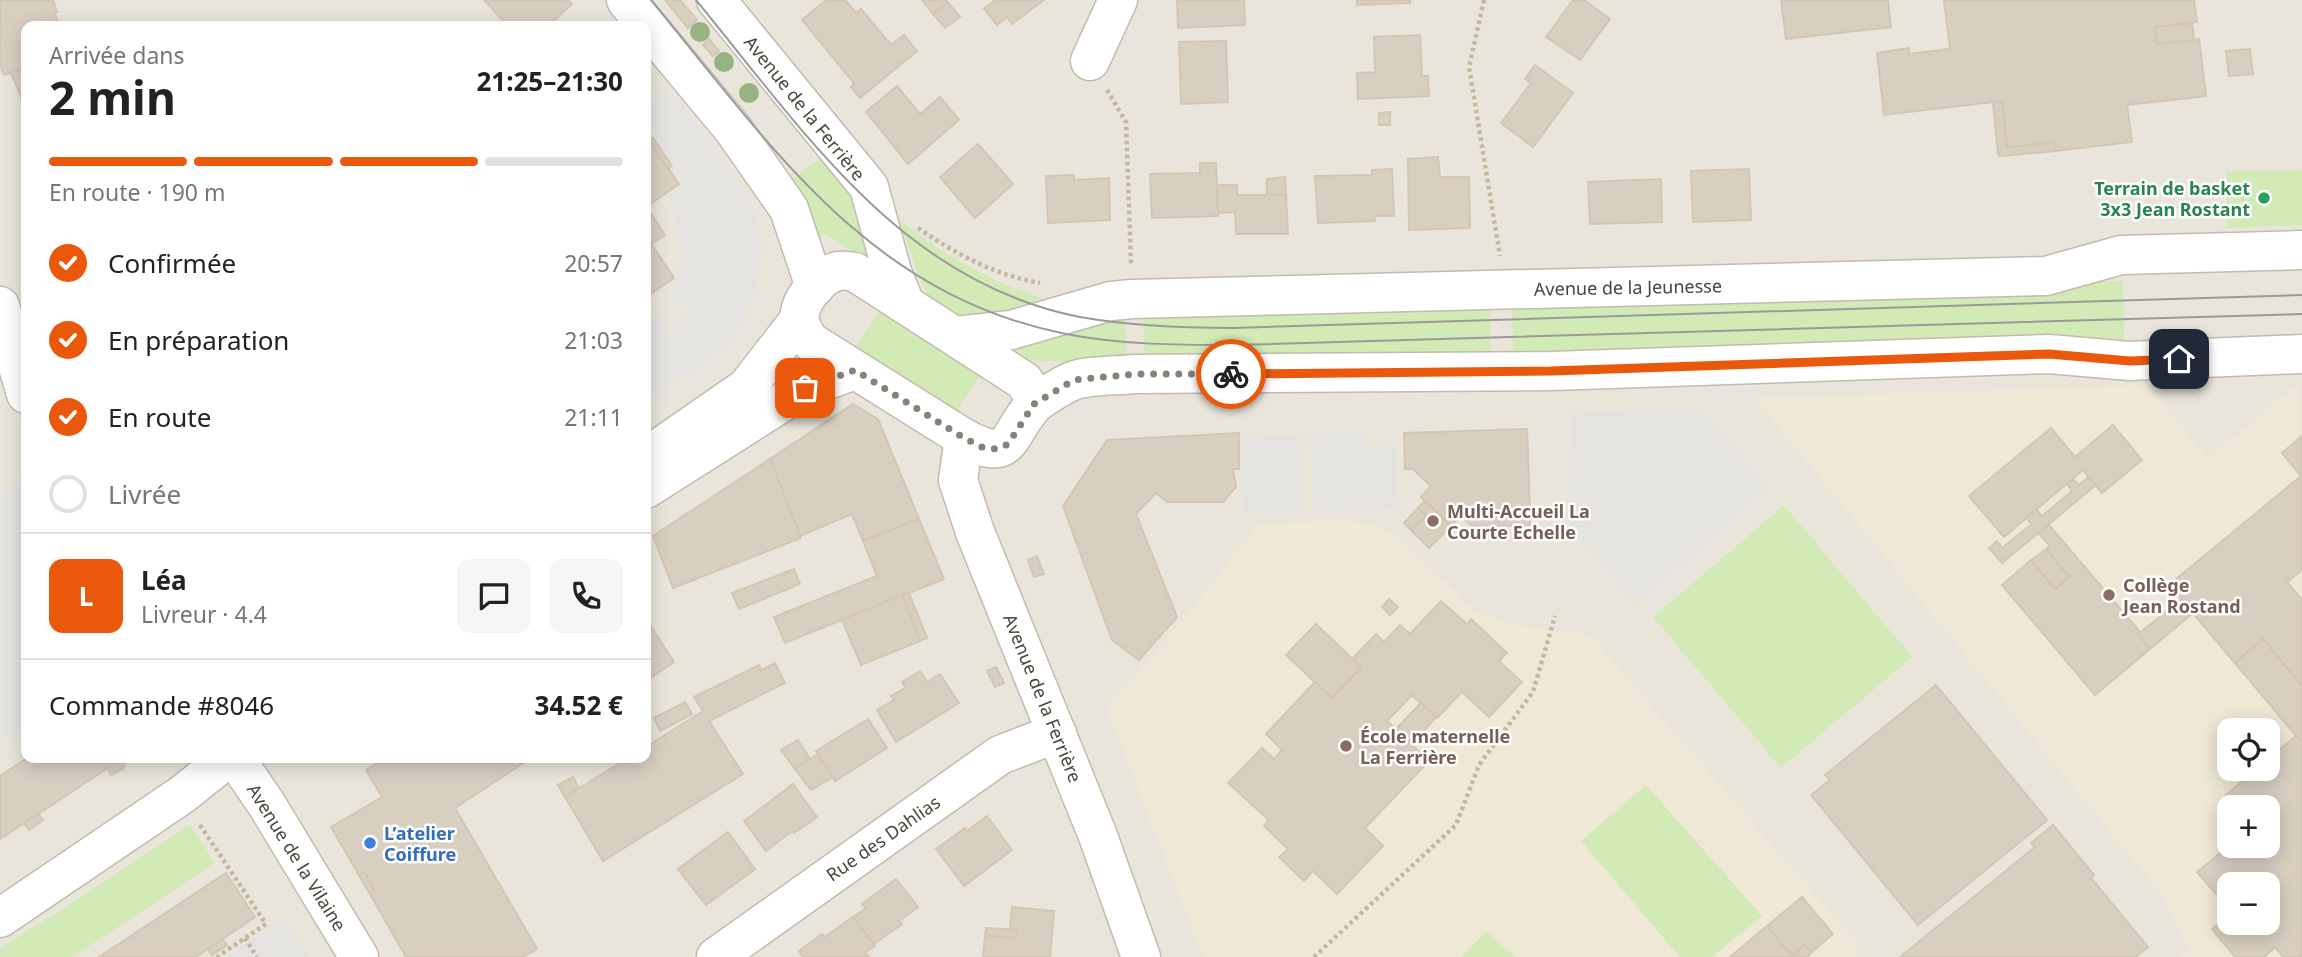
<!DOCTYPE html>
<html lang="fr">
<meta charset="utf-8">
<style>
body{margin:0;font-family:"Noto Sans",sans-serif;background:#f6f6f6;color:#222;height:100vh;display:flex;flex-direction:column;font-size:26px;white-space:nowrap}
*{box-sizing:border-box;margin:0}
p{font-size:23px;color:#767676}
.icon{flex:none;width:38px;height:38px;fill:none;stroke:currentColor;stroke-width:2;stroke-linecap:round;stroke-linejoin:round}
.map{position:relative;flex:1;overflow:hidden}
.drawer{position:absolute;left:21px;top:21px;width:630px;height:742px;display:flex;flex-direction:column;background:#fff;border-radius:14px;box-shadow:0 4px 18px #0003}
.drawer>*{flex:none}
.tools{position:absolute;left:2217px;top:718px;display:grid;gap:14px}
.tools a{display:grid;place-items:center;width:63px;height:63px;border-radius:14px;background:#fff;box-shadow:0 4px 18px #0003;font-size:35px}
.pin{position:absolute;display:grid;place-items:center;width:60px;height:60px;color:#fff;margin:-30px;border-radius:14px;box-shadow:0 4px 10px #0006}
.courier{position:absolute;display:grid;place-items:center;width:70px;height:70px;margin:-35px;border:5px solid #ea580c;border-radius:50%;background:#fff;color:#222;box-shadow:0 2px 9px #0007}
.summary em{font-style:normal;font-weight:700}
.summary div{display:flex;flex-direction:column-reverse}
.summary{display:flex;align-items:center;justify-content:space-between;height:119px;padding:0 28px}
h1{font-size:46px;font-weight:700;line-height:52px}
.bar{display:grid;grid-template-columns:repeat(4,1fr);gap:10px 7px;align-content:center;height:84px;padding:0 28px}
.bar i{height:9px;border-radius:5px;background:#e0e0e0}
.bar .active{background:#ea580c}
.bar p{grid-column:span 4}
.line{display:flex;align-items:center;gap:18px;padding:0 28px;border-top:2px solid #e0e0e0}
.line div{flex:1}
.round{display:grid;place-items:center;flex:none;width:74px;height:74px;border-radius:14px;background:#f6f6f6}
ol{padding:0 28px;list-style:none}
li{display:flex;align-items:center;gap:21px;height:77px}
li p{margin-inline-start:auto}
li .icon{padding:7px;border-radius:50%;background:#ea580c;color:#fff;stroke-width:4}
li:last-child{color:#767676}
li i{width:38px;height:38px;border:4px solid #e0e0e0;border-radius:50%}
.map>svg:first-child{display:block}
</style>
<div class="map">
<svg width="2302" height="957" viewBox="0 0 2302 957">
<rect width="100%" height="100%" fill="#f6f3ec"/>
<path fill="#eae5da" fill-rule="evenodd" d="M0 0H2302V957H0ZM26 26H646V758H26ZM2230 730H2268V768H2230ZM2230 807H2268V845H2230ZM2230 884H2268V922H2230Z"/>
<g fill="#efe8d6" fill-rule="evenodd">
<path d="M2300 381 2302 957H2177L2188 948 2166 900 1755 398 2148 385 2208 459ZM2230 730H2268V768H2230ZM2230 807H2268V845H2230ZM2230 884H2268V922H2230Z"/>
<polygon points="1350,521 1372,524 1400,539 1477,612 1509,624 1590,635 1857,943 1857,957 1203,957 1107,708 1184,619 1260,523"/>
</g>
<g fill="#d2eab5">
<polygon points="830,150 848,176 886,272 823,233 813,247 789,182"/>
<polygon points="2302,170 2302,225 2227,228 2227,171"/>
<path d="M899 220C951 260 995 284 1058 303L961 320 932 302 917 271Z"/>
<polygon points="2123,281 2124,340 1513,359 1512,299"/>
<polygon points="1490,302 1491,359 1145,367 1143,309"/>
<polygon points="879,311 980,376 956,412 856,347"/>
<polygon points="1125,311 1127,365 1027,360 1004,345"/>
<polygon points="1784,505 1912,657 1781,768 1653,617"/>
<polygon points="1646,785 1762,916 1712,957 1680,957 1581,841"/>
<polygon points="190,825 215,863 72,957 0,957 0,949"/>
<polygon points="1486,931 1515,957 1462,957"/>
</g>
<g fill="#e5e3e0">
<polygon points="669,89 736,179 753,207 762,243 759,274 749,309 732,338 696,368 646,401 646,317 653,312 670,335 692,307 671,302 678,280 680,250 675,211 668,200 687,185 646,123 646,102"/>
<polygon points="1699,409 1767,486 1636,603 1568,525 1572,413"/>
<polygon points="1365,432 1366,447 1395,446 1398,508 1314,512 1310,435"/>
<polygon points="1303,436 1304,512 1243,512 1242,437"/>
<polygon points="26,479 26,727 0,744 0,493"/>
<polygon points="284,918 309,957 225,957"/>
</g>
<g fill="#d8cfc1" stroke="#d3c7b4" stroke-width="2">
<polygon points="0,0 53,0 57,12 54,12 59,24 62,26 26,26 26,68 4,75 0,64"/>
<polygon points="484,0 568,0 572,4 548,26 508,26"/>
<polygon points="665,0 680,0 697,20 688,28"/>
<polygon points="826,0 845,0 856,13 861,9 891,45 904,35 917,51 860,98 851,87 854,83 802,20"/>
<polygon points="922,0 946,0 948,3 933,14"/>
<polygon points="995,0 1044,0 1012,24 1007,17 997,25 984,9"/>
<polygon points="1177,0 1244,0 1245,25 1178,28"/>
<polygon points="1357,0 1410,0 1410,3 1357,5"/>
<polygon points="1573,0 1584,0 1610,19 1580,60 1546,37"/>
<polygon points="1781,0 1888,0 1891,27 1786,39"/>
<polygon points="1944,0 2194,0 2197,22 2155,27 2157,44 2199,39 2206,96 2127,105 2132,142 2056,151 2053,142 2007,148 2002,101 1884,115 1877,53 1909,48 1909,54 1950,49"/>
<polygon points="948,3 960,17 945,28 933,14"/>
<polygon points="2192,23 2194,40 2157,44 2155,27"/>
<polygon points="1420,35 1422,76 1428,76 1429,96 1358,99 1357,73 1375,72 1374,37"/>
<polygon points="709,39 719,51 713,56 703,45"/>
<polygon points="1226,41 1228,102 1181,104 1179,42"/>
<polygon points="2250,49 2253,74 2229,76 2226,51"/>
<polygon points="1535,65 1573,93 1533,147 1501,123 1531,83 1525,79"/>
<polygon points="26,68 26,108 11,73"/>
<polygon points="897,86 920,114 940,97 959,120 908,164 866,112"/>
<polygon points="2002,101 2007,148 2053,142 2056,151 2000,156 1998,154 1993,103"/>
<polygon points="1390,112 1390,125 1379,125 1379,113"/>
<polygon points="646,136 679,184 646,207"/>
<polygon points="653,138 672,166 668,169 649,141"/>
<polygon points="978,144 1013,184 975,218 940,177"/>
<polygon points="1438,157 1440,177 1469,177 1470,228 1409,230 1408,159"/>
<polygon points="1200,163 1216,163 1218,216 1152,218 1150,174 1200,173"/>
<polygon points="1392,169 1394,216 1374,216 1375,221 1318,223 1315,176 1372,175 1372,170"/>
<polygon points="1749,169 1751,220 1693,222 1691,171"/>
<polygon points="1074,175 1074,180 1109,178 1110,220 1048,223 1046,176"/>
<polygon points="1285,177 1286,195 1267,195 1267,179"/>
<polygon points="1661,179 1662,222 1590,224 1588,182"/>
<polygon points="1217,185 1237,185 1237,195 1286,195 1288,234 1236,234 1235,212 1218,213"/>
<polygon points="646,206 665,235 651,244 646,236"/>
<polygon points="646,236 674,278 646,297"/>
<polygon points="853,404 878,419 919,519 863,541 852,514 800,536 770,459"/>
<polygon points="2113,425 2142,460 2102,493 2083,470 2004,537 1969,496 2051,428 2075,457"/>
<polygon points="1527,429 1530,511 1498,512 1499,526 1473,527 1461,515 1451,526 1421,497 1431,486 1413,469 1405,469 1404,433"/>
<polygon points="1239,433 1239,469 1233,469 1236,487 1223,502 1167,502 1156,493 1136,514 1177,617 1139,660 1112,640 1063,506 1107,440"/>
<polygon points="2302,436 2302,570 2287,582 2302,600 2302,686 2263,639 2235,663 2169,585 2301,476 2282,453"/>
<polygon points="770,459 801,538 673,588 653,536"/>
<polygon points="2089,477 2096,485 2002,563 1989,548 1997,541 2002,548 2032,524 2026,518 2036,509 2042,516 2072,491 2067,484 2073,479 2079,485"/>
<polygon points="1425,501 1451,526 1429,548 1411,530 1426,516 1418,508"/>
<polygon points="1418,508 1426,516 1411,530 1404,523"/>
<polygon points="1530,511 1530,525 1499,526 1498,512"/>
<polygon points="919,519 944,579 785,643 774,617 877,576 863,541"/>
<polygon points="2049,525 2140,632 2138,634 2150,649 2095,695 2002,585 2031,560 2055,589 2069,577 2046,549 2050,546 2038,533"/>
<polygon points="2046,549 2069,577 2055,589 2031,560"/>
<polygon points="1037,556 1044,574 1034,577 1028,560"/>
<polygon points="794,569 800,584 739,609 732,593"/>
<polygon points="909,593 927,638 920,641 902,595"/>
<polygon points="902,595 920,641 861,665 842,620"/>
<polygon points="1389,599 1398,607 1390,615 1382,607"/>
<polygon points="2181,600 2193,613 2150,649 2138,634"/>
<polygon points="1441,601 1467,624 1471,619 1507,653 1499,661 1522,682 1489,717 1462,692 1437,718 1412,695 1387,721 1429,761 1365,828 1383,846 1337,894 1313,871 1304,881 1279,857 1288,849 1264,826 1269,820 1228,783 1262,748 1274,759 1282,750 1266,734 1315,682 1332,698 1361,667 1352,659 1376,634 1384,642 1400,625 1410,634"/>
<polygon points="646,619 674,662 646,681"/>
<polygon points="1316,624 1361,667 1332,698 1286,655"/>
<polygon points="2263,639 2302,686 2302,743 2235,663"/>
<polygon points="775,663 785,683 709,721 743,774 603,861 565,797 628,758 646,758 646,747 703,711 694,697 759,665 761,670"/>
<polygon points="996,667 1004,683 995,687 987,671"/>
<polygon points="920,671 927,682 940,674 959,703 896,742 877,710 894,700 891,696 906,688 902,682"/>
<polygon points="1936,685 2047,820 1918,925 1811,795 1830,780 1825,775"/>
<polygon points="685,702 692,714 660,731 654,718"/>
<polygon points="1421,703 1436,717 1412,744 1396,729"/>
<polygon points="868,719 887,748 835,781 816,751"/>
<polygon points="2296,736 2302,743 2302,957 2283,957 2275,947 2264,957 2235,957 2212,929 2230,914 2230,922 2268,922 2268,884 2230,884 2230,910 2197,872 2230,845 2268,845 2268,807 2236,807 2226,795 2257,768 2268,768 2268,759"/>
<polygon points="798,740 810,759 795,769 781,750"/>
<polygon points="818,754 833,777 811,790 795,769"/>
<polygon points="27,758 123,758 0,839 0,776"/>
<polygon points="385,758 531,758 455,808 537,949 523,957 406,957 370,894 375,891 364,872 359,875 331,827 382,797 366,770"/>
<polygon points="121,759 125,765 123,769 111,775 107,768"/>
<polygon points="573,777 579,788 565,797 558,785"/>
<polygon points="793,784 817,817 794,833 792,831 766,851 744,821"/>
<polygon points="39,814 43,820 29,830 24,823"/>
<polygon points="987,816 1012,850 964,886 936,849 965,828 967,831"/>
<polygon points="2053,825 2094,875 2091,878 2148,947 2135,957 1900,957 2035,847 2031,843"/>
<polygon points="728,832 755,869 706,905 678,869"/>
<polygon points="364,872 375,891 370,894 359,875"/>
<polygon points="226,873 255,917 196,957 99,957"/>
<polygon points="896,879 918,907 899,921 902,924 874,944 853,917 866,908 862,904"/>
<polygon points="1802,897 1833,934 1812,952 1805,945 1792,956 1767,926"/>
<polygon points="1012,907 1054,911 1050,957 983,957 985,935 1016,938 1017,930 1010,930"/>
<polygon points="853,917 875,946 865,952 869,957 803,957 799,951 822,934 825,937"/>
<polygon points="1767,926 1792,956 1805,945 1812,952 1807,957 1730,957"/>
<polygon points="986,928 1017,930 1016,938 985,935"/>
<polygon points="222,939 227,945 212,955 208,949"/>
</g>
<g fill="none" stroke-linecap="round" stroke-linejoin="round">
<g stroke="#c2bbae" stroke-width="41">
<g id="minor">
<polyline points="626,0 733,129 789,209 815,287"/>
<polyline points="716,0 869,187 892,272 905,304"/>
<polyline points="1090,61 1118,0"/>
<polyline points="0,306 26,394"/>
<polyline points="956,336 1011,330 1111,301 1132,299 2046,276 2121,255 2302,250"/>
<path d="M1034 404 1031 392 1024 381 855 272C850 271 844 270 838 271 820 275 796 303 800 322 802 330 806 336 811 342L964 438C1014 465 1006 435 1033 406 1039 399 1066 383 1075 380 1093 375 1116 376 1135 374L1551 371 2049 354 2130 361 2302 354"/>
<polyline points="964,438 958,480 975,532 1098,836 1141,957"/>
<polyline points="646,457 747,387 799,320"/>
<polyline points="646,489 805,388 855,370"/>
<polyline points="235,758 267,805 359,957"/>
<polyline points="0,918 183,794 228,758"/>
<polyline points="716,957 1000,755 1057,733"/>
</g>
</g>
<g stroke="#c4b79f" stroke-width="4.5" stroke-dasharray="3.5 3.5" stroke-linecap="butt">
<polyline points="1484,0 1469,67 1500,256"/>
<polyline points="1107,90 1126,122 1131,265"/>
<path d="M918 228C956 254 994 275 1040 283"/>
<polyline points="200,825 266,924 217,957"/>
<polyline points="245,938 257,957"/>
<polyline points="1314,957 1456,825 1479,765 1533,692 1555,616"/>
</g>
<use href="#minor" stroke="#fff" stroke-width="38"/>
<g stroke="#9a9a9a" stroke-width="2">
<path d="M651 0C771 145 867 294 1066 334 1122 345 1178 345 1235 345L2302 314"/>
<path d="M696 0C804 131 901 282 1080 317 1131 326 1182 328 1233 328L2302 295"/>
</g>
</g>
<g fill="#97b381">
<circle cx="700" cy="32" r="10"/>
<circle cx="724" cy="62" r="10"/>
<circle cx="749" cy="93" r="10"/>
</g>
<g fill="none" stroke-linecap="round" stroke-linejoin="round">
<polyline stroke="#878178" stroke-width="7" stroke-dasharray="0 12.6" points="805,388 855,370 964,438 982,447 997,449 1008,444 1034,404 1074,380 1135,374 1231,374"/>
<polyline stroke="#ea580c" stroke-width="9" points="1231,374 1551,371 2049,354 2130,361 2179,359"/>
</g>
<circle fill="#2e9e5b" stroke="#fff" stroke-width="2.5" cx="2264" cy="198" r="7"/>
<g fill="#8d6e63" stroke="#fff" stroke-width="2.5">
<circle cx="1433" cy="521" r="7"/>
<circle cx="2109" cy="595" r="7"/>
<circle cx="1346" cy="746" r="7"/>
</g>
<circle fill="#3f7fe0" stroke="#fff" stroke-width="2.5" cx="370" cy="843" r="7"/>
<g text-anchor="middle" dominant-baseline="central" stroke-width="5" stroke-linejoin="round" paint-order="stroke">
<g font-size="18" fill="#4b4439" stroke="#fff">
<text transform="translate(805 108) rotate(51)">Avenue de la Ferrière</text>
<text transform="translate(1628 287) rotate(-1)">Avenue de la Jeunesse</text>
<text transform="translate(1043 698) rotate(68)">Avenue de la Ferrière</text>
<text transform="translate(883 838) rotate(-35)">Rue des Dahlias</text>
<text transform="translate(297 857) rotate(58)">Avenue de la Vilaine</text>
</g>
<g font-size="18" font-weight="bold" fill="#27864d" stroke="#fff" text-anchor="end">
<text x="2250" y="188">Terrain de basket<tspan x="2250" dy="21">3x3 Jean Rostant</tspan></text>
</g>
<g font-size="18" font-weight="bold" fill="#785e54" stroke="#fff" text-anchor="start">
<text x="1447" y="511">Multi-Accueil La<tspan x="1447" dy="21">Courte Echelle</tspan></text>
<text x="2123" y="585">Collège<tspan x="2123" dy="21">Jean Rostand</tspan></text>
<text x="1360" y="736">École maternelle<tspan x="1360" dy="21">La Ferrière</tspan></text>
</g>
<g font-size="18" font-weight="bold" fill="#366cbe" stroke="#fff" text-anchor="start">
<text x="384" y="833">L’atelier<tspan x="384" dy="21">Coiffure</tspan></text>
</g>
</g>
</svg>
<div class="tools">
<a><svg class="icon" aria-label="locate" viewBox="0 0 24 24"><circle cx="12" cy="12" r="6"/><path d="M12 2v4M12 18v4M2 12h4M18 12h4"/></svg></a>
<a>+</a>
<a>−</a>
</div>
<div class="pin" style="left:805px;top:388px;background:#ea580c"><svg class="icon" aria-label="bag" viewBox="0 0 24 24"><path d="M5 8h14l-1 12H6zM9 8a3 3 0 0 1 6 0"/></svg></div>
<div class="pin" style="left:2179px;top:359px;background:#1f2937"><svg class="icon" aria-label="home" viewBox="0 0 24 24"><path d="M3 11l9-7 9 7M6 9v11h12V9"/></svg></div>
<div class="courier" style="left:1231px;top:374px"><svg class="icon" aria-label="bike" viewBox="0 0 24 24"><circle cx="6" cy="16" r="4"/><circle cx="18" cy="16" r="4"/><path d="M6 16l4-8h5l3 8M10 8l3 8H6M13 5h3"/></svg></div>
<section class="drawer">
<div class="summary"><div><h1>2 min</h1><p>Arrivée dans</p></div><em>21:25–21:30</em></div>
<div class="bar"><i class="active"></i><i class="active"></i><i class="active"></i><i></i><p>En route · 190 m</p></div>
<ol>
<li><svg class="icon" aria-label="check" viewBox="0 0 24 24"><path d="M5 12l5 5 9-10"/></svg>Confirmée<p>20:57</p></li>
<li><svg class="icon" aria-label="check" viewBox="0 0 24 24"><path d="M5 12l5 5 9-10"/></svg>En préparation<p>21:03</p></li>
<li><svg class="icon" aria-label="check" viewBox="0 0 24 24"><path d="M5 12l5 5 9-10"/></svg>En route<p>21:11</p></li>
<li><i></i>Livrée</li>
</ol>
<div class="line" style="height:126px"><b class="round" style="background:#ea580c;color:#fff">L</b><div><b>Léa</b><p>Livreur · 4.4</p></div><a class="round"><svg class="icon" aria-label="chat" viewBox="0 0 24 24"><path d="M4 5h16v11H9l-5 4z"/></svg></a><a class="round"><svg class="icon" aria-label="phone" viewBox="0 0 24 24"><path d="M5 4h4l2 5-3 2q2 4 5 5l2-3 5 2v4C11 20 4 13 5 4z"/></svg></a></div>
<div class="line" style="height:91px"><div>Commande #8046</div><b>34.52 €</b></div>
</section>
</div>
